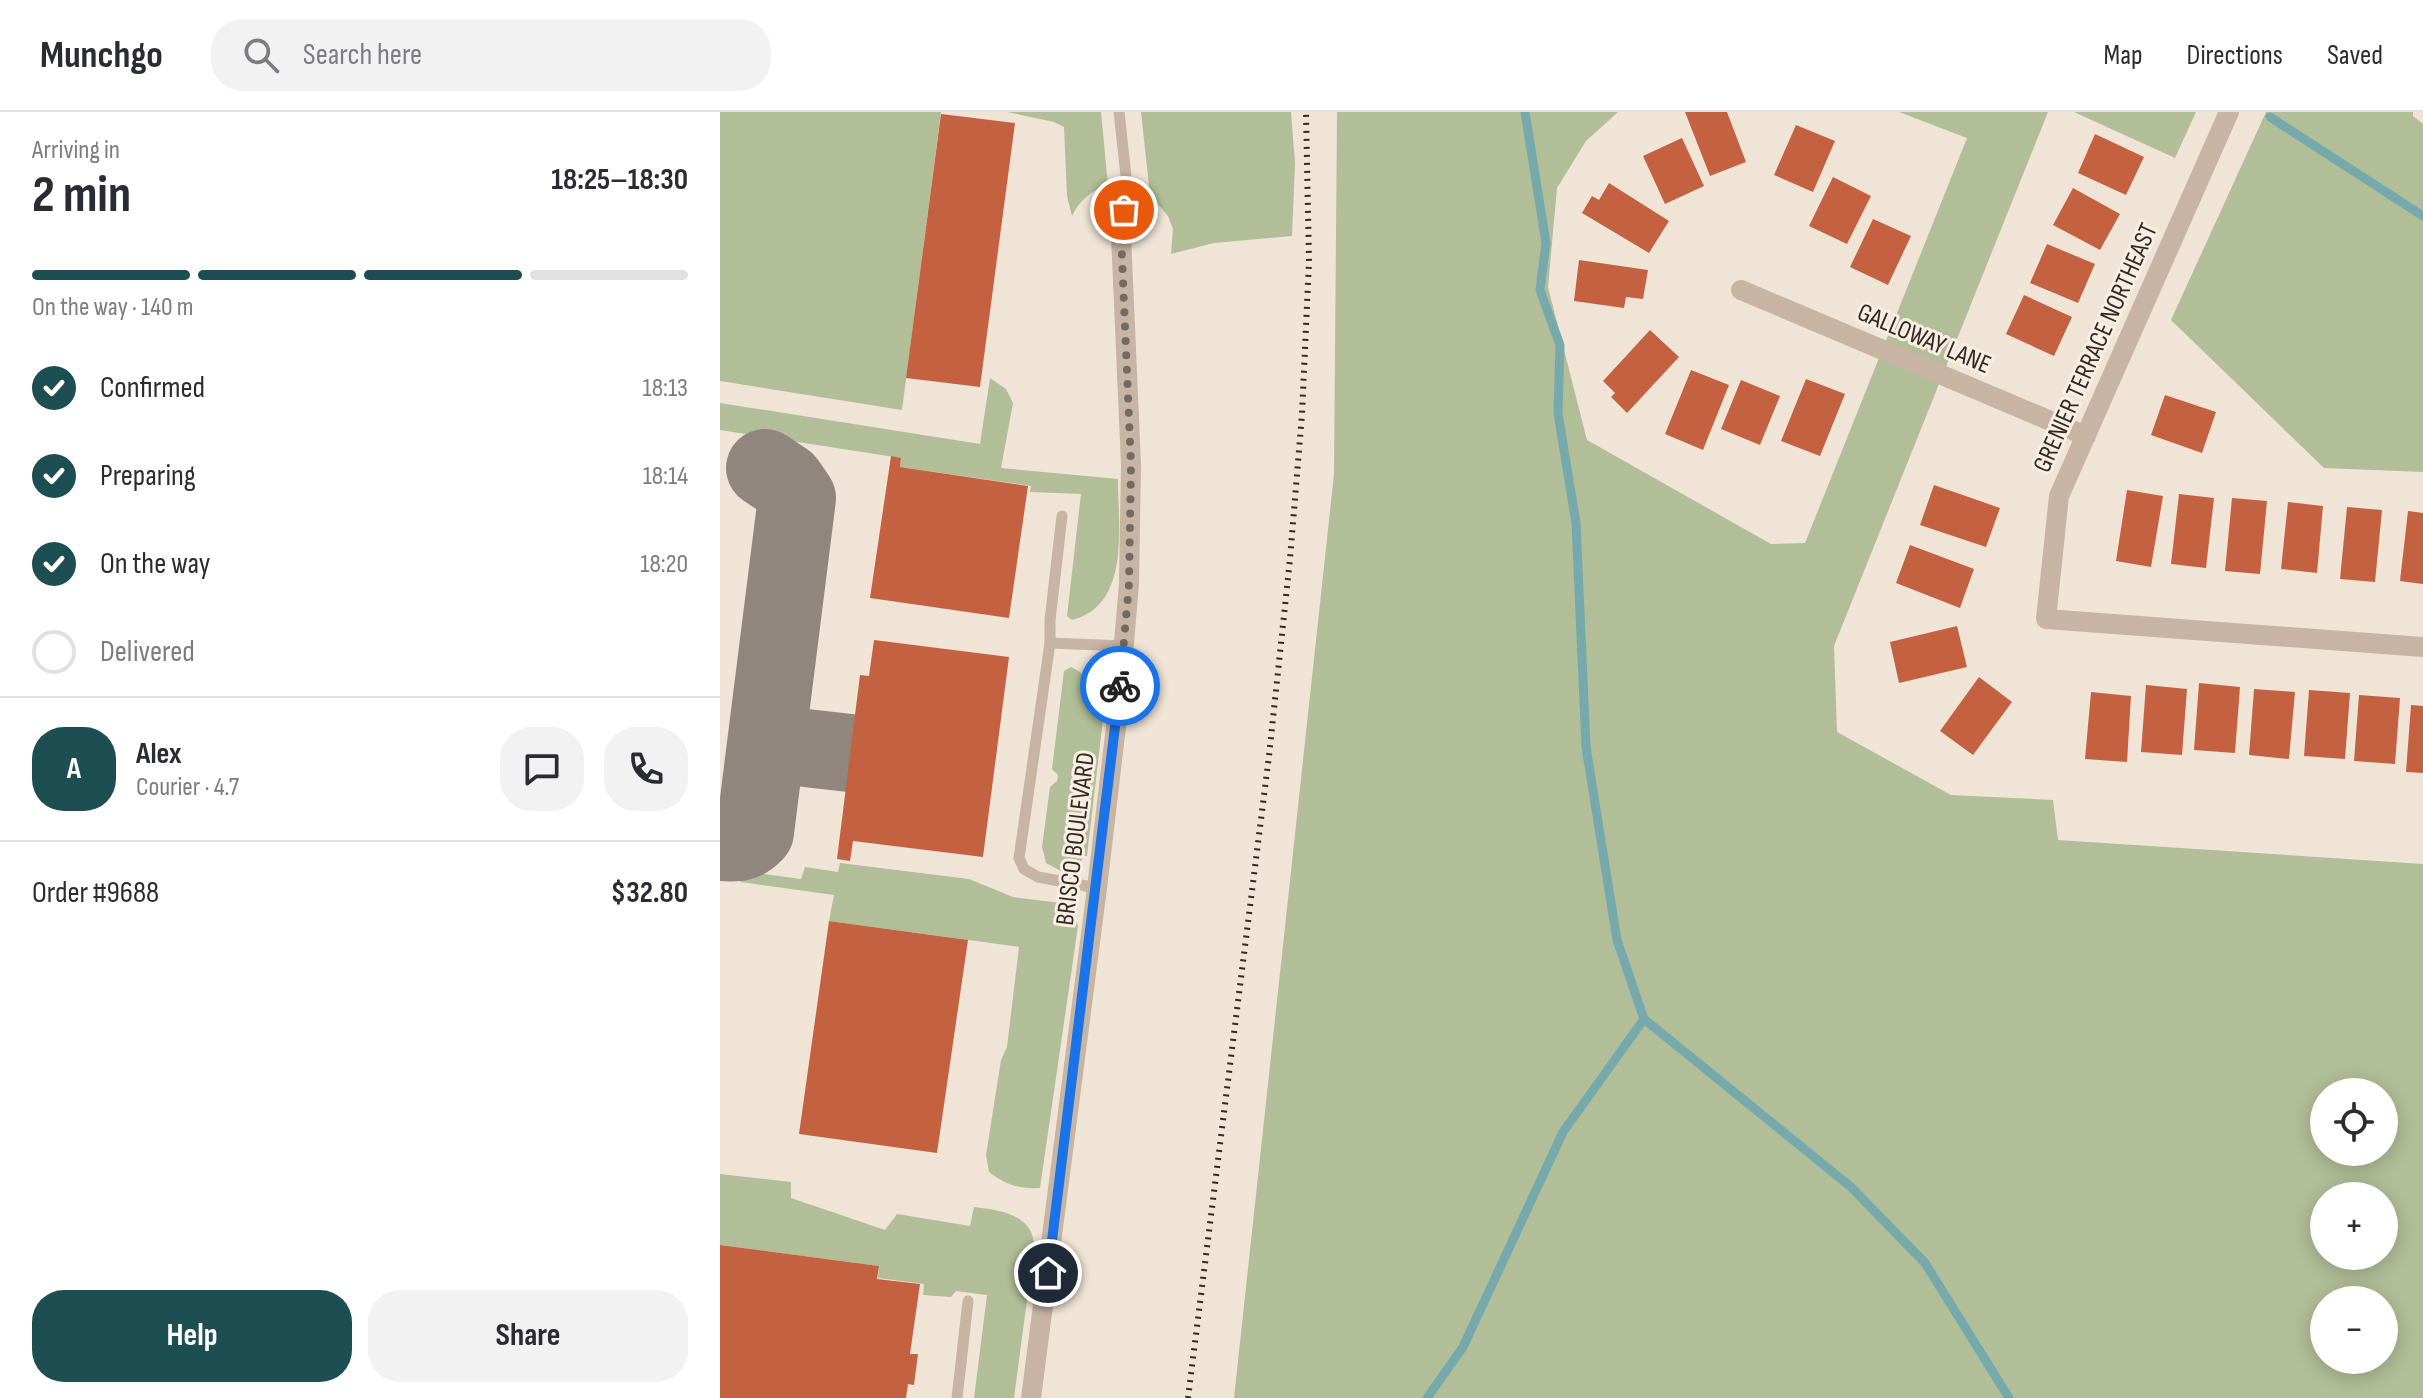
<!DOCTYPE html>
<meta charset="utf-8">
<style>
body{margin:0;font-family:"Sofia Sans Condensed",sans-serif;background:#f2f2f3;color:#2b2b33;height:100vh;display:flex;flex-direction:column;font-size:30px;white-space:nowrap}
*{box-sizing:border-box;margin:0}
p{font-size:26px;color:#7c7c81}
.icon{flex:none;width:44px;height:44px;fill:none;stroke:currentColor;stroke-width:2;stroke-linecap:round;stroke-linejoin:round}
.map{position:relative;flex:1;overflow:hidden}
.side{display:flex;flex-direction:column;background:#fff;width:720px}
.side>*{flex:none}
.controls{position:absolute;left:1590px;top:966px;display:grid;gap:16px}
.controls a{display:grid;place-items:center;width:88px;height:88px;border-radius:50%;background:#fff;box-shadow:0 4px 20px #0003;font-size:40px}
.pin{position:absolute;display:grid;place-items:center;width:68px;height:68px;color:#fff;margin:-34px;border:4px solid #fff;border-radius:50%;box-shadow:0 2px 8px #0007}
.courier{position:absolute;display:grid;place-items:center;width:80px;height:80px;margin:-40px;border:6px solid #1a73e8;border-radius:50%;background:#fff;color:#222;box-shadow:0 2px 10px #0007}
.head em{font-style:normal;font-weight:700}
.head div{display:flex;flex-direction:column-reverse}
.head{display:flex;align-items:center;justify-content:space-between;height:136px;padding:0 32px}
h1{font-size:52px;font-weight:700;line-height:60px}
.bar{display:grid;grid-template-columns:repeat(4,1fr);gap:12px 8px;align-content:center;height:96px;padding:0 32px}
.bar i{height:10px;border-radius:6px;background:#e1e1e2}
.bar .selected{background:#1c4e52}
.bar p{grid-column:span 4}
.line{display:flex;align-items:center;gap:20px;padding:0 32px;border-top:2px solid #e1e1e2}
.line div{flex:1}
.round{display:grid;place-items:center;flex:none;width:84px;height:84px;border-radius:32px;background:#f2f2f3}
ol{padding:0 32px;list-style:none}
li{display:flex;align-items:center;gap:24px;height:88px}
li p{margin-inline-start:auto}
li .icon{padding:8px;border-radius:50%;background:#1c4e52;color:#fff;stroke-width:4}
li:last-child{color:#7c7c81}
li i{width:44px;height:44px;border:4px solid #e1e1e2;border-radius:50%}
.button{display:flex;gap:16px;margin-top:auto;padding:16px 32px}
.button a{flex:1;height:92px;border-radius:32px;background:#1c4e52;color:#fff;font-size:32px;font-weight:700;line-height:92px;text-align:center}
.button a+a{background:#f2f2f3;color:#2b2b33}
header{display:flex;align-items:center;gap:48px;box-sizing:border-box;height:112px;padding:0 40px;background:#fff;border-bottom:2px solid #e1e1e2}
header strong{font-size:38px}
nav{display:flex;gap:44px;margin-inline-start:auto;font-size:28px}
.search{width:560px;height:72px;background:#f2f2f3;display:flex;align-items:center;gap:20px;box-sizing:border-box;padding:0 28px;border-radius:32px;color:#7c7c81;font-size:30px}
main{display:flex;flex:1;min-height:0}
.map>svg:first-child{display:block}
</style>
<header>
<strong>Munchgo</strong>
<div class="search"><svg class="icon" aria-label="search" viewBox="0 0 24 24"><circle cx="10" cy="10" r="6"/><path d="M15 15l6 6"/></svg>Search here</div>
<nav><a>Map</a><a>Directions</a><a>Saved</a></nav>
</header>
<main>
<section class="side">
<div class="head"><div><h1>2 min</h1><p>Arriving in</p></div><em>18:25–18:30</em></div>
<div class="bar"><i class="selected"></i><i class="selected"></i><i class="selected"></i><i></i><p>On the way · 140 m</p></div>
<ol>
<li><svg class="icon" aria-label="check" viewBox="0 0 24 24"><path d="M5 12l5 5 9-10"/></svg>Confirmed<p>18:13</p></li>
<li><svg class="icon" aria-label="check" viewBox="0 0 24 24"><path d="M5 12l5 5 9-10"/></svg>Preparing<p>18:14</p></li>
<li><svg class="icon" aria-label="check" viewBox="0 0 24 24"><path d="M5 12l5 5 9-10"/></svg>On the way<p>18:20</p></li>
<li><i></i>Delivered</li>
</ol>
<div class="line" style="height:144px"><b class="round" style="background:#1c4e52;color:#fff">A</b><div><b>Alex</b><p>Courier · 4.7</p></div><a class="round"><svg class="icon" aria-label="chat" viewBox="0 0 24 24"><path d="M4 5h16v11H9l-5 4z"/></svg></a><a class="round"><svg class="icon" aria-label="phone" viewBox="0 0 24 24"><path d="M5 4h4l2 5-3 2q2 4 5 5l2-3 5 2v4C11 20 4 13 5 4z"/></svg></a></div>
<div class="line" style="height:104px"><div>Order #9688</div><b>$32.80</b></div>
<div class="button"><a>Help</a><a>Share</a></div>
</section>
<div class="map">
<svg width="1703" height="1286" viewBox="0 0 1703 1286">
<rect width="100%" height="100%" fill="#f0e4d6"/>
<g fill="#b1be97" fill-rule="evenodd">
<polygon points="0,0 221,0 182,298 0,269"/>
<path d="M287 0H381L388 74C372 77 359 89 352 104L347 84 344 15 334 10Z"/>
<polygon points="421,0 571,0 575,51 572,124 494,131 451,142 453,117 448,104 430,83"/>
<path d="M617 0H898L866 29 837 76 828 175 867 328 1051 432 1085 431 1247 26 1179 0H1328L1114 534 1117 620 1231 683 1333 688 1338 728 1703 752V1286H514L614 362ZM1604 980H1664V1040H1604ZM1604 1084H1664V1144H1604ZM1604 1188H1664V1248H1604Z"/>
<polygon points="1354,0 1476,0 1455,46"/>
<polygon points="1546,0 1693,0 1693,4 1703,12 1703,360 1604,356 1451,208"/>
<path d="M270 266 286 277 293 291 281 356 398 367C398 413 411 494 352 508L347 504 361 382 310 380 311 374 180 355 181 346 0 318V291L260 332Z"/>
<path d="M351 555C373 565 378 583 380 605L383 607 367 744H364L358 754 341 759 326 751 322 735 330 675 337 669 338 663 332 657 344 559Z"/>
<path d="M120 751 249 767 293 785 341 791 352 798 358 814 320 1076C299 1077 286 1073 269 1060L266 1043 281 948 287 935 299 835 109 809 114 783 21 770 15 765V758L81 767 85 755 118 760Z"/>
<path d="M0 1062 71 1070V1086L165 1118 177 1102 250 1114 254 1095C279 1098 314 1102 314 1135L294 1286H254L267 1183 236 1179 231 1185 203 1183 204 1172 158 1166 159 1154 0 1133Z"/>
</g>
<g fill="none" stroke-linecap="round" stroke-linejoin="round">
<g stroke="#76a9ac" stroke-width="9">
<polyline points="805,0 826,131 820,178 840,233 838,301 856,411 866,635 897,828 924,907 1131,1075 1205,1151 1289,1286"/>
<polyline points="1550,5 1703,104"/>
<polyline points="707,1286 743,1235 843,1020 924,907"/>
</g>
<g stroke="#91867e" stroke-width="78">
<polyline points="45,647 48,641 59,633 130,641"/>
<path d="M0 730C16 731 24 732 35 720L77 386 66 370 45 356"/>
</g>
</g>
<g fill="#c36141">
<polygon points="965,0 1007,0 1026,50 990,64"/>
<polygon points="221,2 295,11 260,275 186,266"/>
<polygon points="1076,13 1115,29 1093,80 1054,63"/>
<polygon points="1375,22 1424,45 1406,83 1358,61"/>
<polygon points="962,26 984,74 945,92 923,44"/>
<polygon points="1113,65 1151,84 1127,132 1089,114"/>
<polygon points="889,71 949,109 929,141 862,101 872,84 879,88"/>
<polygon points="1353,76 1400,102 1380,138 1333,113"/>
<polygon points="1153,107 1191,124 1168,173 1130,155"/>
<polygon points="1327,132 1375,152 1358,191 1310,171"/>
<polygon points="859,148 928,158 923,187 906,185 904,196 854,189"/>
<polygon points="1304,183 1352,205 1334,244 1286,222"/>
<polygon points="930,218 959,245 907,301 891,285 895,281 883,269"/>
<polygon points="971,258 1009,273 983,338 945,322"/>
<polygon points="1086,267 1125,282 1100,344 1061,329"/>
<polygon points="1021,268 1060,284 1040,333 1001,317"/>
<polygon points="1445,283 1496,300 1482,341 1431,323"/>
<polygon points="171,344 181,346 180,355 308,374 289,506 150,486"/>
<polygon points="1214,373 1280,396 1266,435 1200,413"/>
<polygon points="1407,378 1443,384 1431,455 1396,449"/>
<polygon points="1459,382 1494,386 1486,456 1451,452"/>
<polygon points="1512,386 1547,389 1540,462 1505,459"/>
<polygon points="1568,390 1603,394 1597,461 1561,457"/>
<polygon points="1627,395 1662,398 1655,470 1620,467"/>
<polygon points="1688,399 1703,401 1703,472 1680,469"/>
<polygon points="1190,433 1254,457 1240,496 1176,471"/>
<polygon points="1237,514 1247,555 1179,571 1170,530"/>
<polygon points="154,528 289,545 263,745 133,729 130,749 117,747 140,563 149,564"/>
<polygon points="1259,565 1292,590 1253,643 1220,619"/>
<polygon points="1479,571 1520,575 1515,641 1474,638"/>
<polygon points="1426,573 1467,577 1462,643 1421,640"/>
<polygon points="1534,577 1575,580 1569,647 1529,643"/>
<polygon points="1589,578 1630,581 1625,647 1584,644"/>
<polygon points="1371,580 1411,584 1407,650 1365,647"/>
<polygon points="1639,583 1680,586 1675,652 1634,649"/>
<polygon points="1691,593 1703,594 1703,661 1686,660"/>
<polygon points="109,809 248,828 217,1041 79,1022"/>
<polygon points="0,1133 159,1154 157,1167 200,1172 190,1242 198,1242 194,1273 188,1272 186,1286 0,1286"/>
</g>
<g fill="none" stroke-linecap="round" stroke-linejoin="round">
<g stroke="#c7b4a3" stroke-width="11">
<polyline points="399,0 407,73 401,123"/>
<polyline points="342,404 330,508 330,531 299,746 304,757 318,765 377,776"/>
<polyline points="330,531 404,534"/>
<polyline points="237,1286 248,1189"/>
</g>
<g stroke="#c7b4a3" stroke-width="20">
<polyline points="1509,0 1339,384 1326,507 1703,535"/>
<polyline points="1021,178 1366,324"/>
<polyline points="311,1286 377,776 399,589 409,472 411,353 401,123"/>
</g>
<polyline stroke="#322925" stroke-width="6" stroke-dasharray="2 6" stroke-linecap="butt" points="468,1286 549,644 570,447 582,302 589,149 586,0"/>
</g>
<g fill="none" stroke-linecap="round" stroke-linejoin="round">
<polyline stroke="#746a63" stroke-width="8" stroke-dasharray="0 14.4" points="400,574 409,472 411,353 401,123 404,98"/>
<polyline stroke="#1a73e8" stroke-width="10" points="328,1161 400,574"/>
</g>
<g text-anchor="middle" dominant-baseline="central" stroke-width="6" stroke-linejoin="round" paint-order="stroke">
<g font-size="26" fill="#322925" stroke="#f8eee2">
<text transform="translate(1204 227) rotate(23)">GALLOWAY LANE</text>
<text transform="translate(1376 236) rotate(-66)">GRENIER TERRACE NORTHEAST</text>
<text transform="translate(356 727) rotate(-83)">BRISCO BOULEVARD</text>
</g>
</g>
</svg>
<div class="controls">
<a><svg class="icon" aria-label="locate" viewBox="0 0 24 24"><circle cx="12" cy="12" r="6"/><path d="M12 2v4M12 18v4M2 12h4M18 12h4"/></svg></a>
<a>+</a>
<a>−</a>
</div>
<div class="pin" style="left:404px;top:98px;background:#ea580c"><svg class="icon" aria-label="bag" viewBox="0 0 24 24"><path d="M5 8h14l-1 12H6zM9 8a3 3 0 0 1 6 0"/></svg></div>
<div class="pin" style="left:328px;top:1161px;background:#1f2937"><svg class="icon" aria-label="home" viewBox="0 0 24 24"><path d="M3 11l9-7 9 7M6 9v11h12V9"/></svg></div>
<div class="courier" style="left:400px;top:574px"><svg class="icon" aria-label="bike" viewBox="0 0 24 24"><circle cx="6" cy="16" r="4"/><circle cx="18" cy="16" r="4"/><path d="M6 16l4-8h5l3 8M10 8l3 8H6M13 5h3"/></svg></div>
</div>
</main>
